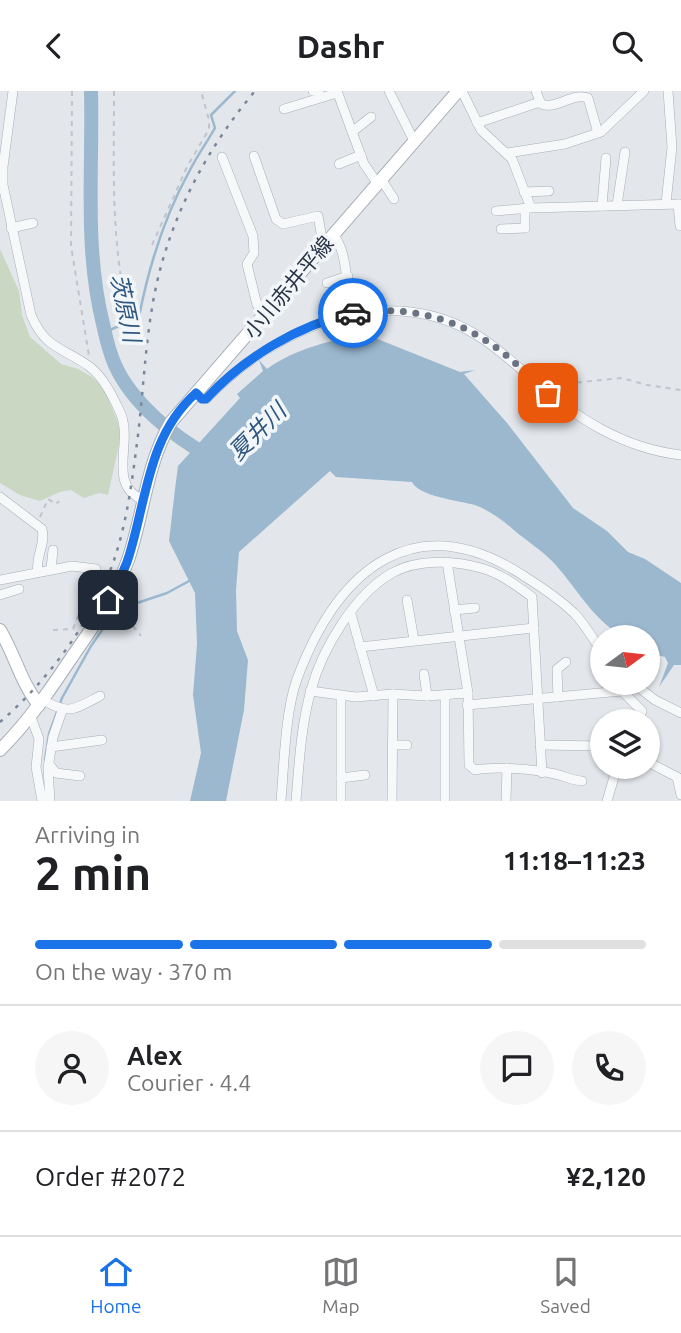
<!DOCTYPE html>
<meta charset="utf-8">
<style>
body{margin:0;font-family:Ubuntu,"Noto Sans JP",sans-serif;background:#f6f6f6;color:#202124;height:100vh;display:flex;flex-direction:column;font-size:26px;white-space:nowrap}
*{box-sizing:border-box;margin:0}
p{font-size:23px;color:#757577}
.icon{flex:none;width:38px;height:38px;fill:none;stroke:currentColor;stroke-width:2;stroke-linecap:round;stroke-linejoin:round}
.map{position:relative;height:710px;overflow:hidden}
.drawer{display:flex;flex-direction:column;background:#fff;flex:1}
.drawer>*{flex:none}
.needle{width:46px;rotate:75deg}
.buttons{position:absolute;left:590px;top:534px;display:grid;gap:14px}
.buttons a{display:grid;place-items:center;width:70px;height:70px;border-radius:50%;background:#fff;box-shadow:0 2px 5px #0004;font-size:35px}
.pin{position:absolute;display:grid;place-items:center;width:60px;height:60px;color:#fff;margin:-30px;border-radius:14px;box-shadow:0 4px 10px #0006}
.courier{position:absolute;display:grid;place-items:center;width:70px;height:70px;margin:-35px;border:5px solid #1a73e8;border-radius:50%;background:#fff;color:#222;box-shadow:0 2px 9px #0007}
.head em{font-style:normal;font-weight:700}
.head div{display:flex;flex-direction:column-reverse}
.head{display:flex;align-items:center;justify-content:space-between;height:119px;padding:0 35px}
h1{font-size:46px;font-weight:700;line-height:52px}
.bar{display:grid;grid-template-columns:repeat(4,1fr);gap:10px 7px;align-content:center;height:84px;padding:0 35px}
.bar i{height:9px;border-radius:5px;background:#e0e0e0}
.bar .on{background:#1a73e8}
.bar p{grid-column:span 4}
.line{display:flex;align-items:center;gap:18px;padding:0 35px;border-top:2px solid #e0e0e0}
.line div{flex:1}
.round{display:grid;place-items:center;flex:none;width:74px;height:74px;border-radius:37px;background:#f6f6f6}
header{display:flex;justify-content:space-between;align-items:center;height:91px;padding:0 35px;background:#fff;font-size:32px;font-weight:700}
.dock{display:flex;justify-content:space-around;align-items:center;height:98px;border-top:2px solid #e0e0e0;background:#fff;font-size:19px;color:#757577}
.dock a{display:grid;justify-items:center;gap:4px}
.dock .on{color:#1a73e8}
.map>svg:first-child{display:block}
</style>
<header><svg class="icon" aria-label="back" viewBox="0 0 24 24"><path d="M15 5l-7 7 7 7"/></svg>Dashr<svg class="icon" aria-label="search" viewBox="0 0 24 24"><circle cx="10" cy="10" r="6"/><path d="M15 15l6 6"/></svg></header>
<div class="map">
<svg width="681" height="710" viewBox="0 0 681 710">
<rect width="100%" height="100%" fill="#e3e7ec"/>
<polygon fill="#c9d7c3" points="0,158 19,200 22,224 30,246 61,273 78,278 92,286 104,298 117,329 121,344 108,404 99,402 84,407 71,399 60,401 40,410 20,404 0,392"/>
<path fill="#9bb8cf" d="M370 245 460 281 475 279 464 283 507 332 573 417 607 440 628 461 645 468 681 492V574H674L659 596 668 572 665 566 648 562V546C640 546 628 548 621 544 592 528 575 494 552 470 541 459 527 450 515 440 504 430 489 419 475 414 460 410 418 405 412 391L336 386 330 380 239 461 236 499 237 540 248 569 244 619 226 710H190L201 662 193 604 197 553 195 502 169 450 175 398 178 375 240 307 237 303 263 280 259 269 267 278C292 259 339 245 370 245Z"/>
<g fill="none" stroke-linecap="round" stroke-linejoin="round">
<g stroke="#9bb8cf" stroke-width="2.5">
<path d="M136 228 139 226C149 174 164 126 190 79 197 65 207 51 215 37L211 24 235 0"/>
<polyline points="109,256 110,239 121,234"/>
<polyline points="45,669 49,643 62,607 91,555 116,519 167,502 191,489"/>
</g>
<path stroke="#9bb8cf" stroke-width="14" d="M91 0C93 78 84 157 103 233 106 247 109 261 115 274 132 312 174 346 209 365"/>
<g stroke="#a7aeb7" stroke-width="10">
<g id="street">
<path d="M13 0 3 76V94L31 224C46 259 63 256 90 276 104 287 113 306 120 321 134 351 106 393 143 409"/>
<polyline points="313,0 319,0"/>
<polyline points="337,0 364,73 377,92"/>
<polyline points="389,0 414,50"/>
<polyline points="462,0 481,39 512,68 531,117 681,113"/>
<path d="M536 0 541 13C557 19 572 1 588 7L598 42"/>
<polyline points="284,18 337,2"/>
<polyline points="477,32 540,11"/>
<polyline points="352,41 371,26"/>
<polyline points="507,62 565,53 601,41 644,0"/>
<polyline points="254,65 276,128 283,133 318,125 322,147 325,152"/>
<polyline points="222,66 253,145 254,162 247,173 257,214 267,214 272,217"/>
<polyline points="339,73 361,64"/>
<polyline points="381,88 394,108"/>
<polyline points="524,101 549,100"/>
<polyline points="666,112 672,56 668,0"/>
<polyline points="678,113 680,135"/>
<polyline points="617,114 625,61"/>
<polyline points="602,115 606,67"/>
<polyline points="496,120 529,117"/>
<polyline points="11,137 33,132"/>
<polyline points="501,138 525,137 525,119"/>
<path d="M333 143C350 165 343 194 353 209 358 215 367 216 373 220"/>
<polyline points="327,192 348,185"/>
<path d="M196 302 202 308H206C276 235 391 186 483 248 501 260 516 274 532 288 576 327 622 357 681 364"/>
<path d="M0 406 42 438C46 454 35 465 38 481"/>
<path d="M447 471 468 602 469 674 475 679C497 675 533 678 555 683 564 685 571 689 582 690"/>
<polyline points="51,478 53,459"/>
<polyline points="0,489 72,475 96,478"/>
<polyline points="0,504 19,498"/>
<polyline points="407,509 414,549"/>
<polyline points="454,519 475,517"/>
<polyline points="351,523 374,605"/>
<polyline points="360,556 534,537"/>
<polyline points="424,583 427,605"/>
<polyline points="633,592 655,609 681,622"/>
<polyline points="310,600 356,606 393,603 427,605 468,602"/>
<polyline points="445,604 445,710"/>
<polyline points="341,605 341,710"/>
<polyline points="558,606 557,578 566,571"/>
<path d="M43 609C69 624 73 619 100 605"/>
<polyline points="467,614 622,600 642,620 638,630"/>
<polyline points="31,626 39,648 36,676 42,710"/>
<polyline points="392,654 407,654"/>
<polyline points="540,654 602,655"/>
<polyline points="51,656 102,649"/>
<polyline points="648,671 677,686"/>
<polyline points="49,673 56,682 80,685"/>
<polyline points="677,686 681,704"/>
<polyline points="341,687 365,684"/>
<polyline points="50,710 48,677 53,646 62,620"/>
<path d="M281 710C284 675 285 621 297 588 338 478 415 412 527 487 543 497 560 509 574 522 585 533 593 548 602 561"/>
<path d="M296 710C299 674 301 634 311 599 322 558 355 503 392 482 417 468 454 469 481 477 500 482 517 495 532 506L542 682"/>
<polyline points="392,710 393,603"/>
<polyline points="506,710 507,677"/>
<polyline points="607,710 617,676"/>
</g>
</g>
<g stroke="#a7aeb7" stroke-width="14">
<g id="secondary">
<path d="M0 539C15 564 21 592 39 614"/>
<path d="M0 659C28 631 50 599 72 566 93 536 116 503 128 469 144 422 146 374 171 331L458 0"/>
</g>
</g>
<g stroke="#c1c5cb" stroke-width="2" stroke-dasharray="5 5" stroke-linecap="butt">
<polyline points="72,0 71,155 89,265"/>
<path d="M114 0C114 81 110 159 132 238"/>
<polyline points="152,154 187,76 209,38 209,29 201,0"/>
<polyline points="547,291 571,292 622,287 647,294 681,299"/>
<polyline points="40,426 48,408 56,413 59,410"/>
<path d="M104 536C124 533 128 526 141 545"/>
<polyline points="53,539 73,538 93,487"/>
</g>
<use href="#street" stroke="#f6f8fa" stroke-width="9"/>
<use href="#secondary" stroke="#fff" stroke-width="12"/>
<path stroke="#7a8798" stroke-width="2.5" stroke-dasharray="3.5 7" stroke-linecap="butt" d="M0 631C48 590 97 524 116 463 128 425 133 383 138 344 143 302 145 259 152 217 165 136 203 62 255 0"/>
</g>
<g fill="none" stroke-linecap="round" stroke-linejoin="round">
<path stroke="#6a7381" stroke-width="7" stroke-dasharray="0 12.6" d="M353 222C411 214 461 227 507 265 521 277 534 290 548 302"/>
<path stroke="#1a73e8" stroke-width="9" d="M108 509C116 494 125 480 129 465 147 407 148 345 196 302L202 308H206C244 267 298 234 353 222"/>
</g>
<g text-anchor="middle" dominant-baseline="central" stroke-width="7" stroke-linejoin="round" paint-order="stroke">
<g font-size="21" fill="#293547" stroke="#f3f6f9">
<text transform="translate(288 196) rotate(-50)">小川赤井平線</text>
</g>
<g font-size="23" font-style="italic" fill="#2e577f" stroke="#f3f6f9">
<text transform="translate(126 217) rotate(78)">茨原川</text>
<text transform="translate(257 340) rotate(-45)">夏井川</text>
</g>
</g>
</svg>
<div class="buttons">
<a><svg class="needle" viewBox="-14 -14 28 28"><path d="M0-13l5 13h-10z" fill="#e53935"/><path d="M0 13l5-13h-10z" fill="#757577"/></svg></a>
<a><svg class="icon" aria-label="layers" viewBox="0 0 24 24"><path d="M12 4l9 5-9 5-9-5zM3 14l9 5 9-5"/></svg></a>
</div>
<div class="pin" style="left:548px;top:302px;background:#ea580c"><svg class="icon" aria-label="bag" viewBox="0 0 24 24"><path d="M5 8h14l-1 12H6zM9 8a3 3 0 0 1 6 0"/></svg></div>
<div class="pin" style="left:108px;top:509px;background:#1f2937"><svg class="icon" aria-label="home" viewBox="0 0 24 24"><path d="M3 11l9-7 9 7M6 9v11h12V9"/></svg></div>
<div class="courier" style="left:353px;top:222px"><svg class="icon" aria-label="car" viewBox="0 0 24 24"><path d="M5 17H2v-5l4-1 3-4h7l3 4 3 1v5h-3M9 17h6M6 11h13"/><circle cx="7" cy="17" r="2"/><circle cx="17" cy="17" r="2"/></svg></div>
</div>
<section class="drawer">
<div class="head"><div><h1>2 min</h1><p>Arriving in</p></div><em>11:18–11:23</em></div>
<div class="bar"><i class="on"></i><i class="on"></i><i class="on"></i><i></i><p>On the way · 370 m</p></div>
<div class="line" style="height:126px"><a class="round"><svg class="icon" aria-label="person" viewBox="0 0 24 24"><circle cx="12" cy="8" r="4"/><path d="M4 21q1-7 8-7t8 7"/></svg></a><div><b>Alex</b><p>Courier · 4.4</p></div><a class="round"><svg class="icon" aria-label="chat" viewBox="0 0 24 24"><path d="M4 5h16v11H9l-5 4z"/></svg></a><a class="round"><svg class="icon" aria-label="phone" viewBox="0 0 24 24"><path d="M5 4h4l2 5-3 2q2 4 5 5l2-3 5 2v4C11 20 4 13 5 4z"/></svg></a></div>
<div class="line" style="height:91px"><div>Order #2072</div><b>¥2,120</b></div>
</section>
<nav class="dock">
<a class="on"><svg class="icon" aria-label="home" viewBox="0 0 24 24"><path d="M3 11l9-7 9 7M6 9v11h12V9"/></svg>Home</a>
<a><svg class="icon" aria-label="map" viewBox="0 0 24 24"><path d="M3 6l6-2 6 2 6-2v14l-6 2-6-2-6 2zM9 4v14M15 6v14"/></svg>Map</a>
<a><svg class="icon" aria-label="saved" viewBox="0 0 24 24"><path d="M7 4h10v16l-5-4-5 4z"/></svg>Saved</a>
</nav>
